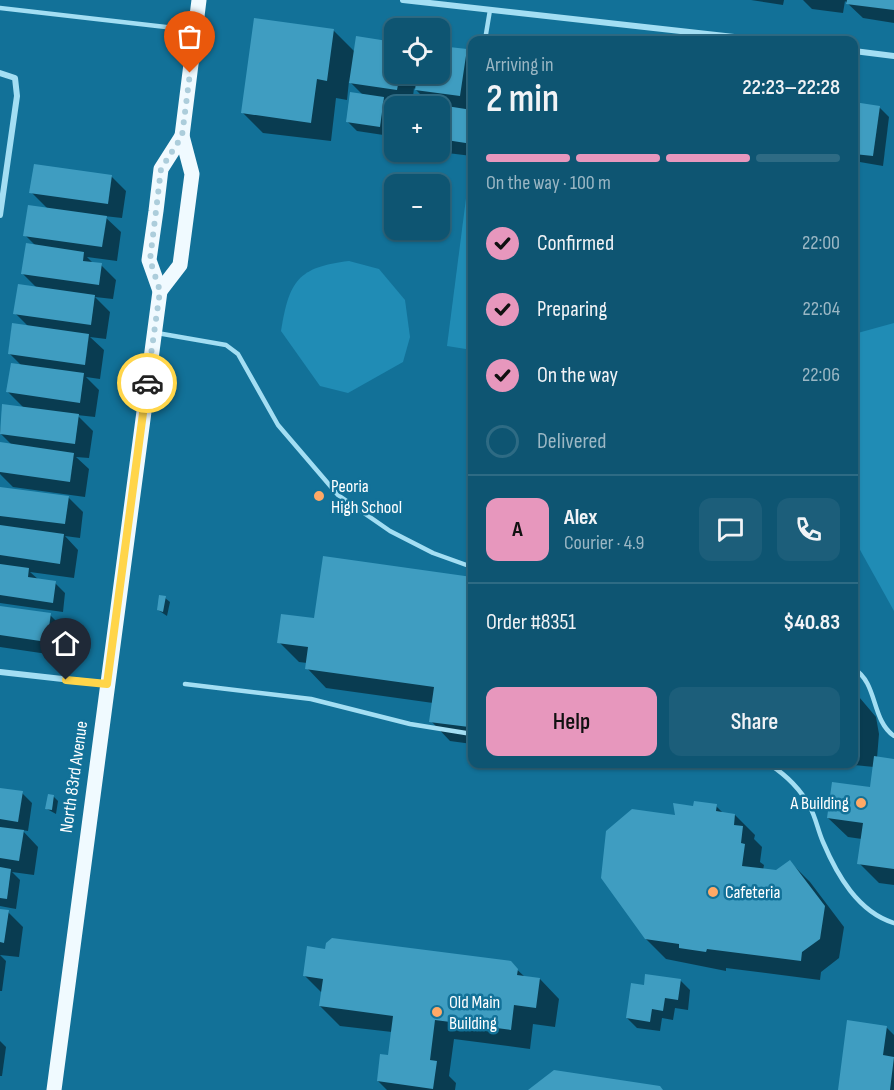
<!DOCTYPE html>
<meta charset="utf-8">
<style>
body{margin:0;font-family:"Sofia Sans Condensed",sans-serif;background:#1c5e7a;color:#f1f3f6;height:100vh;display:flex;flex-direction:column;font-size:22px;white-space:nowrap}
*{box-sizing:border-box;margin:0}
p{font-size:20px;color:#9bb7c4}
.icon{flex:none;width:33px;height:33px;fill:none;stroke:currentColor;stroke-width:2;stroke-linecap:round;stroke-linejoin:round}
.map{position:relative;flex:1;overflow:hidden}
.details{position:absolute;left:468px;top:36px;width:390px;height:732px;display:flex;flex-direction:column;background:#0e5572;border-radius:12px;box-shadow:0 2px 4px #0004,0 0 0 2px #2e6b84}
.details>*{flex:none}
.fabs{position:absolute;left:384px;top:18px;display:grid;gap:12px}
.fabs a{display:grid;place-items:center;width:66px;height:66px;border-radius:12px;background:#0e5572;box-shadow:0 2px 4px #0004,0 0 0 2px #2e6b84;font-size:30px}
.pin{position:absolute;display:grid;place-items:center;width:51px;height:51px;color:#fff;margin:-62px -26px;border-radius:50% 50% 50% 0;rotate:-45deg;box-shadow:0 0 6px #0007}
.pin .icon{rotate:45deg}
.courier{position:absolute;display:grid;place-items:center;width:60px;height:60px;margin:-30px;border:4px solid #ffd54a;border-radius:50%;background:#fff;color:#222;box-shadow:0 2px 8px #0007}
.headline em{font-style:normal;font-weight:600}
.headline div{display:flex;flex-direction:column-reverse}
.headline{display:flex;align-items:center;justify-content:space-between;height:102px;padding:0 18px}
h1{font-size:39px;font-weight:600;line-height:45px}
.bar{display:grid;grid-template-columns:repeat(4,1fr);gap:9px 6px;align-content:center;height:72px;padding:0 18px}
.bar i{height:8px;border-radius:4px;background:#2e6b84}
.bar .active{background:#e797bd}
.bar p{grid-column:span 4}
.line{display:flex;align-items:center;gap:15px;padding:0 18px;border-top:2px solid #2e6b84}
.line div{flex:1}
.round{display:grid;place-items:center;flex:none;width:63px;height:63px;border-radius:12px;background:#1c5e7a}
ol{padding:0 18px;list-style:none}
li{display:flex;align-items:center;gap:18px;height:66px}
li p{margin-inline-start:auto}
li .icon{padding:6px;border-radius:50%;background:#e797bd;color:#111;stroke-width:4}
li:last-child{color:#9bb7c4}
li i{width:33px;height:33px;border:3px solid #2e6b84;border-radius:50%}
.cta{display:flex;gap:12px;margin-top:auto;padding:12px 18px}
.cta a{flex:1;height:69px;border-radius:12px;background:#e797bd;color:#111;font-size:24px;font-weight:600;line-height:69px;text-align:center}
.cta a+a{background:#1c5e7a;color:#f1f3f6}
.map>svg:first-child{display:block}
</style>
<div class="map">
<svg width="894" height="1090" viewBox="0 0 894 1090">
<rect width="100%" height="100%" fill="#127198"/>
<g fill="#208cb5">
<polygon points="468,183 472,183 472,350 447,346"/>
<path d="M349 261 379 269 405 300 410 337 403 362 348 393 320 386 281 331C289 281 298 267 349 261Z"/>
<polygon points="894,323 894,611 854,539 854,334"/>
</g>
<g fill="#0007">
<polygon points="751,0 784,0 783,5"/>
<polygon points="803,0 894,0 894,23 863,18 845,1 843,13 812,9"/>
<polygon points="333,30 355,52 357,38 394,43 394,74 440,74 440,47 466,51 472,57 472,156 439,152 440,106 416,106 417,104 432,106 414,88 412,105 386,101 394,109 390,136 357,131 347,121 364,96 349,81 347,100 336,98 331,141 263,133 243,113"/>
<polygon points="854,104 879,107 889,117 883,166 854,161"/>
<polygon points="111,176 126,191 122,218 104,216 121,232 117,261 87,257 94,264 101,265 116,280 113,299 95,297 110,312 106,339 90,337 104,350 100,379 86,377 99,390 95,417 77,415 93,431 89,458 76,457 89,469 85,497 13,487 0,474 0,455 12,445 0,433 4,405 24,408 8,392 22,366 9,353 29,327 15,313 38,289 23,274 36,246 25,235 48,209 31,192"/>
<polygon points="0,489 68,497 83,512 80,538 65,536 78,550 74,578 30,572 39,580 55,583 65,593 63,612 0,603"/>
<polygon points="324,558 472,578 472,744 450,741 431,721 433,703 326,688 307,668 307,663 299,662 279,642 316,620"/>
<polygon points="165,598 170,602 167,616 158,610"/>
<polygon points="0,608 50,615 65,630 61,656 0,647"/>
<polygon points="854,691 876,717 879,734 877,758 894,761 894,885 879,883 859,863 862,839 848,837 828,818 871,789 874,767 844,764 854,764"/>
<polygon points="0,789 22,793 32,803 28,831 22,830 38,847 34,875 12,872 20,880 16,909 0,906"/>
<polygon points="53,796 58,801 56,814 47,809"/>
<polygon points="716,806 724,814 735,815 755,835 754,839 762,847 760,862 764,865 763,870 776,872 790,862 810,882 844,927 839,958 821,972 820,980 726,968 726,971 666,959 646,939 676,817 695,808"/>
<polygon points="0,911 8,912 23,927 19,957 0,955 6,961 2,991 0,991"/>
<polygon points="510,963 525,977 540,979 559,999 555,1027 533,1024 530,1049 454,1039 449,1076 456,1083 455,1090 387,1090 378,1081 389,1056 392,1032 340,1026 320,1006 322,993 304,975"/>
<polygon points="680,980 690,990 688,1010 675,1008 673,1020 662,1018 660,1031 637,1028 627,1018"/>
<polygon points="886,1027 894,1035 894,1090 839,1090"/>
<polygon points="0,1041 6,1047 2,1076 0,1076"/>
</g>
<g fill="#3f9dc1">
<polygon points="847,0 894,0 894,10 846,4"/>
<polygon points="254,18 334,29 327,81 317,79 311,123 241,113"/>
<polygon points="356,36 394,42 394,74 400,74 397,90 349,83"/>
<polygon points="440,46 467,49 460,96 415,90 417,74 440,74"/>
<polygon points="350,92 384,97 380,127 346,122"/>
<polygon points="415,102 438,105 438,106 415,106"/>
<polygon points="854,102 880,106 873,156 854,154"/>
<polygon points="440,105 472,110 472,144 440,139"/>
<polygon points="34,164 112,175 108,204 29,193"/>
<polygon points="28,205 107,216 102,247 23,236"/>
<polygon points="26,243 84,252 83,261 102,263 99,285 21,274"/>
<polygon points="18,284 95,295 91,325 13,314"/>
<polygon points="12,323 89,334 85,365 8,354"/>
<polygon points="11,363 84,373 80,403 6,392"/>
<polygon points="2,404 79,414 75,444 0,434"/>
<polygon points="0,442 74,453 70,482 0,472"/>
<polygon points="0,487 69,496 65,524 0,516"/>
<polygon points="0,525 64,534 60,564 0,555"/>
<polygon points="323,556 472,577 472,701 469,727 429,722 434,687 305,669 308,647 277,643 281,614 314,618"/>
<polygon points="0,564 29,568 28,577 56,581 53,603 0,595"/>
<polygon points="159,595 166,596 163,612 157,610"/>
<polygon points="0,606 51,613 47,642 0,635"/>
<polygon points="854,690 860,705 857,749 854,748"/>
<polygon points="874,756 894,759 894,869 857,864 863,823 827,818 832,782 870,787"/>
<polygon points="0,788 23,791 18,822 0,819"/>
<polygon points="48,794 54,795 52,810 45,809"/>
<polygon points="694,801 717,804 716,811 735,814 734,825 743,826 741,843 745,844 742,866 776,870 790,860 825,906 820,939 802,952 801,961 707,949 706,952 679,948 679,944 645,939 601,878 606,831 632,809 675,815 673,803 693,806"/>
<polygon points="0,827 24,830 19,861 0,858"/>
<polygon points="0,867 11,869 7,899 0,898"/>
<polygon points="0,909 9,910 4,943 0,942"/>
<polygon points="332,938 511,961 518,969 517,975 540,978 536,1008 514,1005 511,1030 435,1020 430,1060 437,1061 433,1089 377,1081 380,1054 388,1055 393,1016 319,1006 323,979 303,976 307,946 325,949 326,943"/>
<polygon points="645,974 681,979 678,1000 665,998 663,1011 652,1009 650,1022 626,1018 631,983 644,985"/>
<polygon points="847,1020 887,1026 883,1055 894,1057 890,1090 838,1090"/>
<polygon points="554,1070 660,1086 663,1090 528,1090"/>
</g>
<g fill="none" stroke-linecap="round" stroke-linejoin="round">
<g stroke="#a3def3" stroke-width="4.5">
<polyline points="0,8 192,30"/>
<polyline points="485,40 490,10"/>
<polyline points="157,333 226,345 238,354 278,425 338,495 390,531 433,553 472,567"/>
<path d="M854 669C878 683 871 720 894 736"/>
<polyline points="185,684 311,699 410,724 472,734"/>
<path d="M769 764C786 775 800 788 810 807 816 818 818 831 823 842 837 875 858 912 894 923"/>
</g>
<g stroke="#a3def3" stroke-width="6">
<polyline points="403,0 761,40"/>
<polyline points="854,51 894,56"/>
<polyline points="0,73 15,78 17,96 0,215"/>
<polyline points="0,672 107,684"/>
</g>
<g stroke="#f0faff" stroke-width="15">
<polyline points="160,291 180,265 192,174 182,136 199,0"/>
<polyline points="54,1090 160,291 149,260 156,211 161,169 182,136"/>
</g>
</g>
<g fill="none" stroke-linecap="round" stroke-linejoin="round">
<polyline stroke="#accddb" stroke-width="6" stroke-dasharray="0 10.8" points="147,383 160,291 150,260 156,211 161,169 182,136 190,73"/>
<polyline stroke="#ffd54a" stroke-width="8" points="66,680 107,684 147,383"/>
</g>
<g fill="#ffa966" stroke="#127198" stroke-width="2">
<circle cx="319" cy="496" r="6"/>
<circle cx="861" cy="803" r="6"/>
<circle cx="713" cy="892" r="6"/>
<circle cx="437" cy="1012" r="6"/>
</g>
<g text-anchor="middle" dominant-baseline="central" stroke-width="5" stroke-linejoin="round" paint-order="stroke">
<g font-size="18" fill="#fff" stroke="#127198" text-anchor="start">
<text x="331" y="486">Peoria<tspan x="331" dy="21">High School</tspan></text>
<text x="849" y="803" text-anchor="end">A Building</text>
<text x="725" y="892">Cafeteria</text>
<text x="449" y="1002">Old Main<tspan x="449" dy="21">Building</tspan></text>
</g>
<g font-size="18" fill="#fff" stroke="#127198">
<text transform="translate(74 777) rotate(-82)">North 83rd Avenue</text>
</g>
</g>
</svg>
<div class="fabs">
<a><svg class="icon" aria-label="locate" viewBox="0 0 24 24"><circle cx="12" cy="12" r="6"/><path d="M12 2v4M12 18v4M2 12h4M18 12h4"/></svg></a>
<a>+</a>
<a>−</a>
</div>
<div class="pin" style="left:190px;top:73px;background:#ea580c"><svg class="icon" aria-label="bag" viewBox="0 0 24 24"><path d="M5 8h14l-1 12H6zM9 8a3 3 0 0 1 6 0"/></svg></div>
<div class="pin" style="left:66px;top:680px;background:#1f2937"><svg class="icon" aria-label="home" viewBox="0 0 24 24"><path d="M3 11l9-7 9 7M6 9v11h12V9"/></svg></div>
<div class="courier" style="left:147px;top:383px"><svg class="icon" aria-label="car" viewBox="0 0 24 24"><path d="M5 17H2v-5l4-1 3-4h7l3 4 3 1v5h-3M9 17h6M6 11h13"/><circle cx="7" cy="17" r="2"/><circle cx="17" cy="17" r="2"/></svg></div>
<section class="details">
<div class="headline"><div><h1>2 min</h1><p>Arriving in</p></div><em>22:23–22:28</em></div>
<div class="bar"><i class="active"></i><i class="active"></i><i class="active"></i><i></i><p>On the way · 100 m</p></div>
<ol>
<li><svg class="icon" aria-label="check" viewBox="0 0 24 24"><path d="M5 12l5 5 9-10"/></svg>Confirmed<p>22:00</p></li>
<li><svg class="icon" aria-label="check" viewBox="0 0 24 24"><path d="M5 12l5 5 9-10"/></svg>Preparing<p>22:04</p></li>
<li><svg class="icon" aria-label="check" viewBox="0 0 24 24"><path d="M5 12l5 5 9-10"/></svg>On the way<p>22:06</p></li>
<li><i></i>Delivered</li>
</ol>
<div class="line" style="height:108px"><b class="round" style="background:#e797bd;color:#111">A</b><div><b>Alex</b><p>Courier · 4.9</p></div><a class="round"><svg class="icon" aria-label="chat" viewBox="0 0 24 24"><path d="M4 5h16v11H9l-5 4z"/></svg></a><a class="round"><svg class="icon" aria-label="phone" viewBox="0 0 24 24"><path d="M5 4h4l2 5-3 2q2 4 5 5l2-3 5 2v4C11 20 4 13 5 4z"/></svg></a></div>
<div class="line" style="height:78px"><div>Order #8351</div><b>$40.83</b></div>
<div class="cta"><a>Help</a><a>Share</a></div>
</section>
</div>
